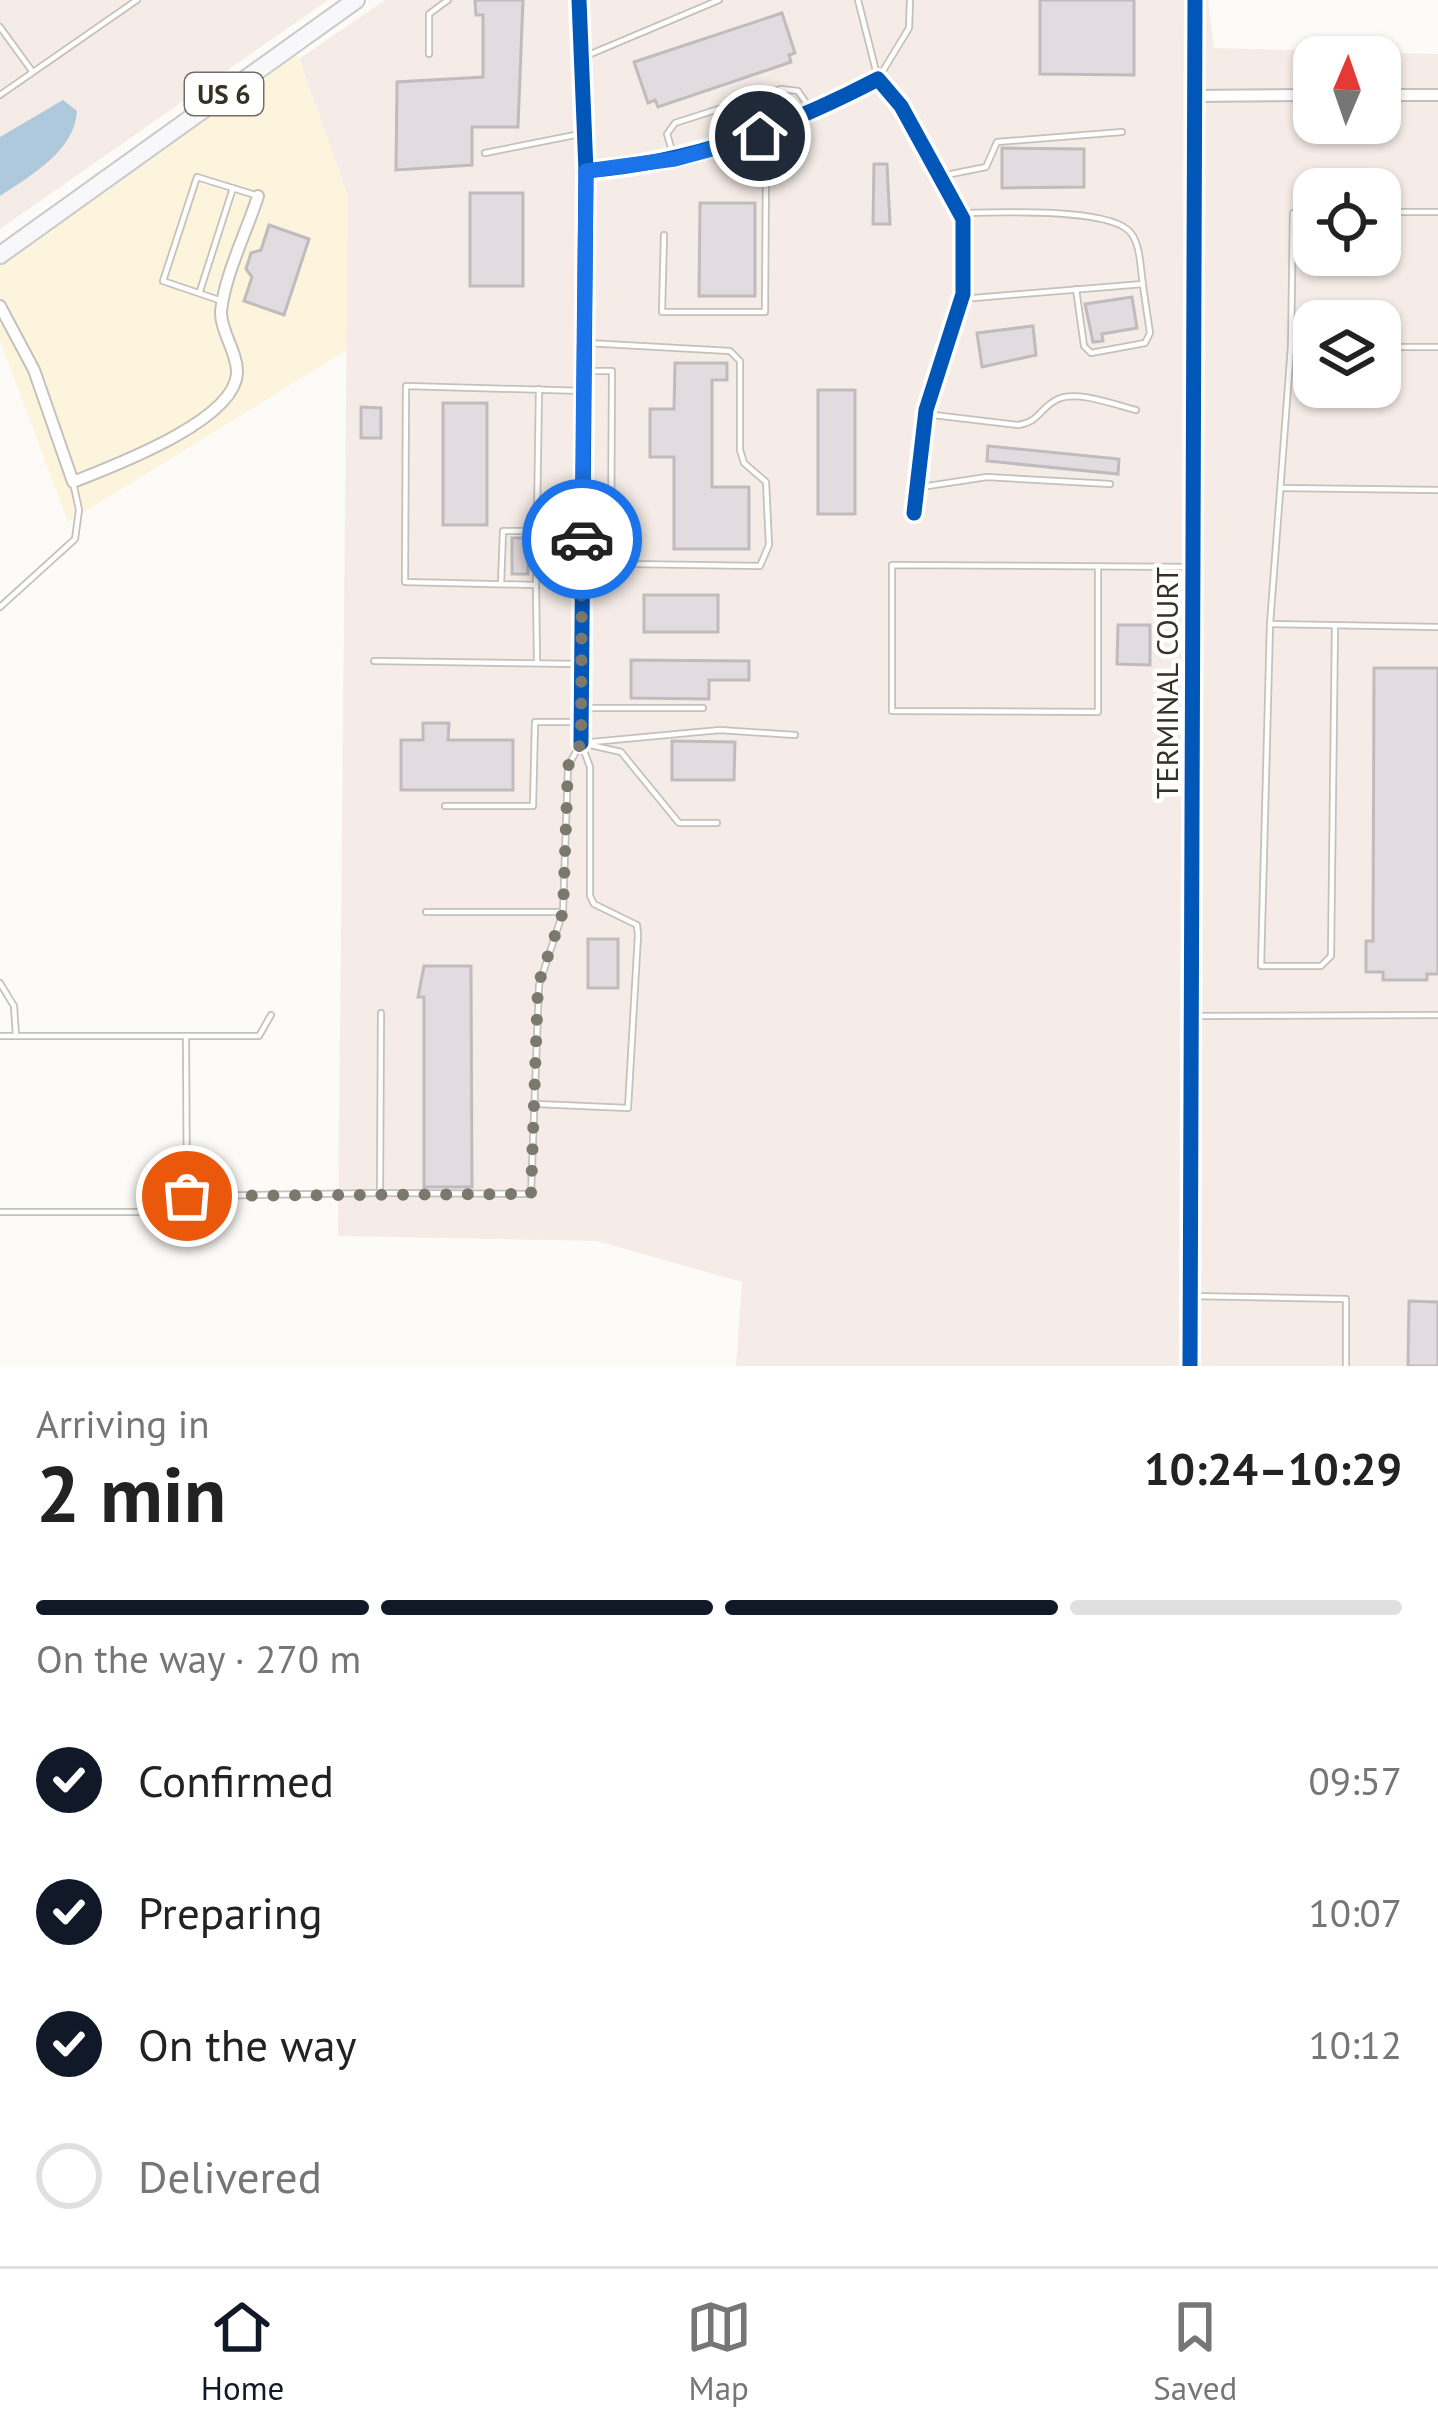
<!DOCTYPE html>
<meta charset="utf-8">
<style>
body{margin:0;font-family:"PT Sans",sans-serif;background:#f6f6f6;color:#222;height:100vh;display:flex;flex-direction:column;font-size:45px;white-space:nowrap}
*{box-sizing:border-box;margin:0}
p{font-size:39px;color:#767676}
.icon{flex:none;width:66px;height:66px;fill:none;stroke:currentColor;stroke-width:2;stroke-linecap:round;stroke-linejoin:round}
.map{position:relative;height:1366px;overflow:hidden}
.panel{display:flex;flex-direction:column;background:#fff;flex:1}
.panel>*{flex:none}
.needle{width:78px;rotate:2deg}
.controls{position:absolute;left:1293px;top:36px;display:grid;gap:24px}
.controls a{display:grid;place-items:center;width:108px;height:108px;border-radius:24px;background:#fff;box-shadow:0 3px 9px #0004;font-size:60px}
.pin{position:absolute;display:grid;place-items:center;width:102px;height:102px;color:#fff;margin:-51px;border:6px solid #fff;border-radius:50%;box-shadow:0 3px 12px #0007}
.courier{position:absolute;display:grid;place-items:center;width:120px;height:120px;margin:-60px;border:9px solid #1a73e8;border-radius:50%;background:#fff;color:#222;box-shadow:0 3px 15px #0007}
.headline em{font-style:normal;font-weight:700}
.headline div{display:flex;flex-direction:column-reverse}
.headline{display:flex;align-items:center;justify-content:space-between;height:204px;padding:0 36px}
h1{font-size:78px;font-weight:700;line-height:90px}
.bar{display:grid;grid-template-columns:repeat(4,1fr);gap:18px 12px;align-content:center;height:144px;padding:0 36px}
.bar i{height:15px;border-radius:9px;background:#e0e0e0}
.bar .current{background:#111827}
.bar p{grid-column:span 4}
ol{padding:0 36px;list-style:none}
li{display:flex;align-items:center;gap:36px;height:132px}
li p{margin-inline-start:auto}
li .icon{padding:12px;border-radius:50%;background:#111827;color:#fff;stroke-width:4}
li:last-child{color:#767676}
li i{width:66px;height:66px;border:6px solid #e0e0e0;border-radius:50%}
.tab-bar{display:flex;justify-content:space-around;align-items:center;height:168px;border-top:3px solid #e0e0e0;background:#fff;font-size:33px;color:#767676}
.tab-bar a{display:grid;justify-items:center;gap:6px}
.tab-bar .current{color:#111827}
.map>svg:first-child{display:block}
</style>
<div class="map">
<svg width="1438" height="1366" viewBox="0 0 1438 1366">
<rect width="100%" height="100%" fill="#fcfbf7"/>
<polygon fill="#fdf4dd" points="295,50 348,196 347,350 68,522 0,341 0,260"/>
<g fill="#f5ece7" fill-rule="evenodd">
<polygon points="0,0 328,0 0,229"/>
<path d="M385 0H1208L1214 48 1438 54V1366H736L742 1282 597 1241 338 1236 348 196 299 59ZM1314 57H1380V123H1314ZM1314 189H1380V255H1314ZM1314 321H1380V387H1314Z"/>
</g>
<path fill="#aec8dc" d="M63 100 77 111C75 151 30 176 0 196V137Z"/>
<g fill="#e2dbdf" stroke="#c0bbbd" stroke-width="3">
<polygon points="475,0 523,0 518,127 472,127 472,165 396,170 397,82 483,77 483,15 476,15"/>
<polygon points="1040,0 1134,0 1134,75 1040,74"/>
<polygon points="782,13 795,53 789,55 791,62 658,107 655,100 648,103 634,62"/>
<polygon points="1002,148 1084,149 1084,187 1002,188"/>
<polygon points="874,164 887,164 890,224 873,224"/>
<rect x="470" y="193" width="53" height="93"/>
<polygon points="700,203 755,203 755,296 699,296"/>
<polygon points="269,225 309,239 284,315 244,301 252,277 246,269 251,253 261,250"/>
<polygon points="1132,297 1137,328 1102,334 1103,341 1093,342 1085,304"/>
<polygon points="1033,326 1036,355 982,367 977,333"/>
<polygon points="675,363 727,363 727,380 712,380 712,487 749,487 749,549 674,549 674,457 650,457 650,409 674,409"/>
<rect x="818" y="390" width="37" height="124"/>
<rect x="443" y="403" width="44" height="122"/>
<polygon points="361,407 381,408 381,438 361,438"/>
<polygon points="988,446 1119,459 1118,474 987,461"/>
<rect x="512" y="538" width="16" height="36"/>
<rect x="644" y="595" width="74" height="37"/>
<polygon points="1118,625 1150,625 1150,665 1117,664"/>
<polygon points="631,660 749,661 749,680 709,680 709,699 631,698"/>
<polygon points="1374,668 1438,668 1438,974 1427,974 1427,980 1383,980 1383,972 1366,972 1366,941 1373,941"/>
<polygon points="423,723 449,723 448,740 513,740 513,790 401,790 401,740 423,740"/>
<polygon points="672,741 735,742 734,780 672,780"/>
<rect x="588" y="939" width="30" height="49"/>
<polygon points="424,966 471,966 472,1187 424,1187 424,997 418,997"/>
<polygon points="1409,1301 1438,1302 1438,1366 1408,1366"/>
</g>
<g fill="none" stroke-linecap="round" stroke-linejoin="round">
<g stroke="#c3c1b9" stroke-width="8">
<g id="lane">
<polyline points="858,0 878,79"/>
<polyline points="0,27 32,71"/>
<polyline points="429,54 429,14 448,0"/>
<polyline points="586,56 719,0"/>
<polyline points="878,79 909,28 910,0"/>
<polyline points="0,95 137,0"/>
<polyline points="485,153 580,134"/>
<polyline points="673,154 667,134 675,123 781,89 798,91 811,110"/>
<polyline points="941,176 986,167 997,142 1122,132"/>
<polyline points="1380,212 1438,212"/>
<path d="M961 213C996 212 1103 208 1128 230 1141 241 1140 268 1143 284L974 298 963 294"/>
<polyline points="664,235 662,312 765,312 766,165 760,136"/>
<polyline points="1076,289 1084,346 1091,353 1145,343 1150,333 1143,286"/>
<polyline points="200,291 233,188"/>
<polyline points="219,300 163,281 197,177 255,195"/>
<polyline points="587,343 730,351 740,361 740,450 744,463 766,482 769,545 760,566 630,564 611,544"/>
<polyline points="1291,347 1293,213 1314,213"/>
<polyline points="1314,347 1291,347 1270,624 1261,966 1321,966 1331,956 1335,625"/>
<polyline points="1380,347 1438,347"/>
<polyline points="539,389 536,585 405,582 406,386 584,391"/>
<path d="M925 414 1018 425C1040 422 1040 407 1058 399 1078 390 1115 405 1136 410"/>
<polyline points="921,487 987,477 1110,484"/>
<polyline points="1281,488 1438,490"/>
<polyline points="582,543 611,544 612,371 584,371"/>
<polyline points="1098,567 1098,712 892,711 892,565 1193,567"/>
<polyline points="501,584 503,531 537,531"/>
<polyline points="536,585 537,663"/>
<polyline points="0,607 75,539 79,510 73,482"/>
<polyline points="1270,624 1438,627"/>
<polyline points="374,661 581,664"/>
<polyline points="581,708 703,708"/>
<polyline points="581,743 720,730 795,735"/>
<polyline points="586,744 621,752 679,823 717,823"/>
<polyline points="445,806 533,806 535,722 581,722"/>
<polyline points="426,912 563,912 568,766 581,743"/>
<polyline points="0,983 14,1006 16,1036"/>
<polyline points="381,1013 380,1193 531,1194 539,985 563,912"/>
<polyline points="1192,1016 1438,1015"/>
<polyline points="0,1036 259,1036 271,1015"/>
<polyline points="537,1104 628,1108 638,935 637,925 594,904 590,896 590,767 581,743"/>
<polyline points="187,1196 379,1193"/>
<polyline points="0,1212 187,1212 186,1037"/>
<polyline points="1191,1296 1346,1299 1346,1366"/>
</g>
</g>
<g stroke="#c3c1b9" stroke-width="14">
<g id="street">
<polyline points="579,0 586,171 581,743"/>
<polyline points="1380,95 1438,95"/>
<polyline points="1193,96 1314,95"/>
<path d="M586 171C693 162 784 128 878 79L901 106 963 219V294L926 410 914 513"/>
<path d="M0 306 34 370 73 482C113 466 235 421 237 373 238 353 220 331 221 311 225 274 247 231 258 196"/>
<polyline points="1190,1366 1195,0"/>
</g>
</g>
<g stroke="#c9cacc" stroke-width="20">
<polyline id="primary" points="0,255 356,0"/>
</g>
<use href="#lane" stroke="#fffefe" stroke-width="4.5"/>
<use href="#street" stroke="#fffefe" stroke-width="10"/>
<use href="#primary" stroke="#f8f8fa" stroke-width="16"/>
<g stroke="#fff" stroke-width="22">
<g id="cycleway">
<polyline points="579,0 586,171 581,743"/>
<path d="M586 171C693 162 784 128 878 79L901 106 963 219V294L926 410 914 513"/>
<polyline points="1190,1366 1195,0"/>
</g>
</g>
<use href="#cycleway" stroke="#0057b8" stroke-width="15"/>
</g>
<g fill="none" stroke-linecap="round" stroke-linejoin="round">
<polyline stroke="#7b786e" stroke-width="12" stroke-dasharray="0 21.6" points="187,1196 531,1194 538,985 563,912 568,766 581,743 582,539"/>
<polyline stroke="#1a73e8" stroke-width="15" points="582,539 586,171 675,159 760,136"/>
</g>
<g text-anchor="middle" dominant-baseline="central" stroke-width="9" stroke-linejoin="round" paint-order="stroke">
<rect fill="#fff" stroke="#726f66" stroke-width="3" x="185" y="73" width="78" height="42" rx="9"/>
<g font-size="27" font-weight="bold" fill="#363125">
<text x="224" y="94">US 6</text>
</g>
<g font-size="30" fill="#363125" stroke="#fff">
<text transform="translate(1166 683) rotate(-90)">TERMINAL COURT</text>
</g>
</g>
</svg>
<div class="controls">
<a><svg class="needle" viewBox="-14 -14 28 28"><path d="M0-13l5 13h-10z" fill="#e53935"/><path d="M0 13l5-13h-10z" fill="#767676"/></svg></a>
<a><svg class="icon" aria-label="locate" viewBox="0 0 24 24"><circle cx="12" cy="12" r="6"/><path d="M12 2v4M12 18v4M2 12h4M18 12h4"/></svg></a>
<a><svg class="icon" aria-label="layers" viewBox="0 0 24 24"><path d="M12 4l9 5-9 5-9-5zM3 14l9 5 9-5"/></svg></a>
</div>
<div class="pin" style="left:187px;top:1196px;background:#ea580c"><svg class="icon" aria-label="bag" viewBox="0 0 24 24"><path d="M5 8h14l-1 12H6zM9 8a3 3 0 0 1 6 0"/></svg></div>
<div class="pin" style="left:760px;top:136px;background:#1f2937"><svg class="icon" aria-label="home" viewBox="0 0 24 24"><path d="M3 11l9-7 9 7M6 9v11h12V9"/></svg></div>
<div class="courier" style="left:582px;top:539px"><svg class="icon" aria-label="car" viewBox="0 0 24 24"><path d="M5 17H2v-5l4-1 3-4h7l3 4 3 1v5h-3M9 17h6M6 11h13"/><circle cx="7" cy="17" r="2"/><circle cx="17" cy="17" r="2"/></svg></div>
</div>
<section class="panel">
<div class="headline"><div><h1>2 min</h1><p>Arriving in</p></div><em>10:24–10:29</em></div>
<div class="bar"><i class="current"></i><i class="current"></i><i class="current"></i><i></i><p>On the way · 270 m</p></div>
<ol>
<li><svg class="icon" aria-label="check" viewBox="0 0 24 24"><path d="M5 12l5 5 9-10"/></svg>Confirmed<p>09:57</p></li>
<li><svg class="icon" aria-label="check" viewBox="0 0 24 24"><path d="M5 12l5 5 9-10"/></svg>Preparing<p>10:07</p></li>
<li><svg class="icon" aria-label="check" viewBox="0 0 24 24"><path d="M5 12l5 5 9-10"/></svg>On the way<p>10:12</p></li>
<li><i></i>Delivered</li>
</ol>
</section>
<nav class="tab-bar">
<a class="current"><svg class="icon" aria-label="home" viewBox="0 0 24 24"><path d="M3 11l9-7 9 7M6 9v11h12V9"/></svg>Home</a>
<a><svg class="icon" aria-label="map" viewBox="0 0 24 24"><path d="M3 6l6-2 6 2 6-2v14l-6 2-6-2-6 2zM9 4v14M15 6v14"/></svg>Map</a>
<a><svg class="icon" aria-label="saved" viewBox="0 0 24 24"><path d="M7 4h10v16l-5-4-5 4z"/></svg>Saved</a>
</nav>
